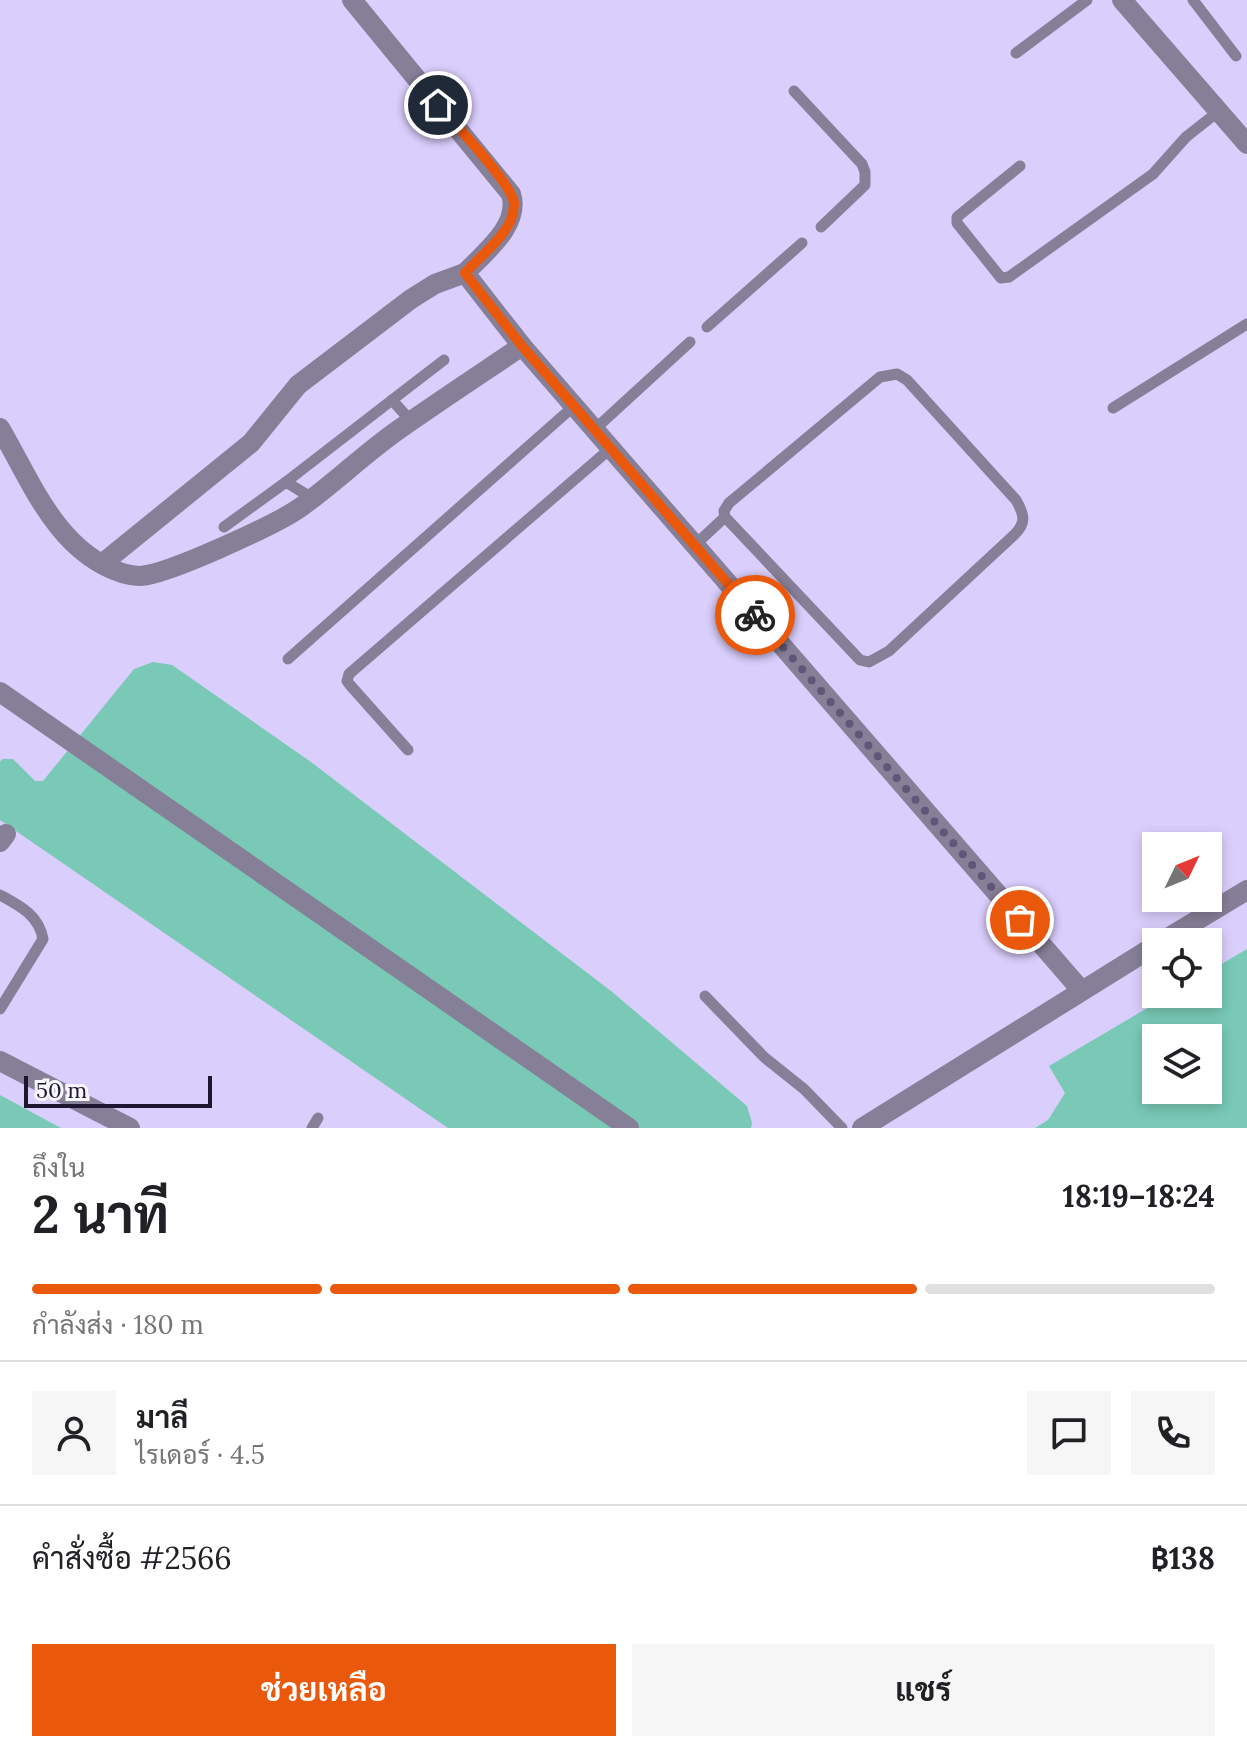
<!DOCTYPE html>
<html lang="th">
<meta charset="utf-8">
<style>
body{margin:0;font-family:Lora,Sarabun,serif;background:#f6f6f6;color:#202124;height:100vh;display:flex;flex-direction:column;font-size:30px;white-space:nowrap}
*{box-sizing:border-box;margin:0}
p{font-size:26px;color:#757577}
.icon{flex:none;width:44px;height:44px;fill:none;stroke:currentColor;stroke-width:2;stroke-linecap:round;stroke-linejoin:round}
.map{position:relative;height:1128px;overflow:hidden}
.sheet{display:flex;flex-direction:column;background:#fff;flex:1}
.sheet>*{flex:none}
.needle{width:52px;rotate:47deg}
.fabs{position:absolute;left:1142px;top:832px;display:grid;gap:16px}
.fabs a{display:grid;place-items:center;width:80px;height:80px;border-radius:0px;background:#fff;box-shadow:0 4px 12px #0003;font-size:40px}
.scale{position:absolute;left:24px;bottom:20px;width:188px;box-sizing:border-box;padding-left:8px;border:4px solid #1e1531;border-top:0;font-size:22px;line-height:28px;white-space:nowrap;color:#1e1531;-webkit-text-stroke:6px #f8f6fe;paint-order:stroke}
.pin{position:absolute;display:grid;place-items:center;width:68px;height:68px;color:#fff;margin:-34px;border:4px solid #fff;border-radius:50%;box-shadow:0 2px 8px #0007}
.courier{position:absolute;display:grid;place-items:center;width:80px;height:80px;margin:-40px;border:6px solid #ea580c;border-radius:50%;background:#fff;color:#222;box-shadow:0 2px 10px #0007}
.overview em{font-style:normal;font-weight:700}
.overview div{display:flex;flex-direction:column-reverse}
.overview{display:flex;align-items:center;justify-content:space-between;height:136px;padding:0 32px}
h1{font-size:52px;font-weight:700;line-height:60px}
.bar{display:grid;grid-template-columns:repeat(4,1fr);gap:12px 8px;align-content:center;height:96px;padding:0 32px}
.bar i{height:10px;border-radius:6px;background:#e0e0e0}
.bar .active{background:#ea580c}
.bar p{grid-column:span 4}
.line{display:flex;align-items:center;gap:20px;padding:0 32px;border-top:2px solid #e0e0e0}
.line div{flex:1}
.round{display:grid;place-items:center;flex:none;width:84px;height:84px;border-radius:0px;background:#f6f6f6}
.primary-button{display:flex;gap:16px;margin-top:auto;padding:16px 32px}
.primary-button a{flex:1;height:92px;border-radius:0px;background:#ea580c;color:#fff;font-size:32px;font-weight:700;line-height:92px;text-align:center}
.primary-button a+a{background:#f6f6f6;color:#202124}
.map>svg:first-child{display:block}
</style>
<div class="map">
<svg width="1247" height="1128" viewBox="0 0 1247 1128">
<rect width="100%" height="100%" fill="#dacefc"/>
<g fill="#79c9b6" fill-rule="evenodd">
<polygon points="153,662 172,665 311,762 611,991 747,1106 752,1123 751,1128 448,1128 0,820 0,762 2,759 13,759 35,781 43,781 134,669"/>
<path d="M1247 949V1128H1035L1048 1120 1065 1093 1049 1066 1171 994H1208V972ZM1208 1038V1090H1156V1038Z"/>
<polygon points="0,1095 61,1128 0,1128"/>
</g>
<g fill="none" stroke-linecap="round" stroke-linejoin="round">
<g stroke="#867f98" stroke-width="11">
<polyline points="1193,0 1236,56"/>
<polyline points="1016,53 1087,0"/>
<polyline points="794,91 862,164 865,172 865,185 821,227"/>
<polyline points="1020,166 957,217 957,223 1001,278 1009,277 1153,174 1186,137 1219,111"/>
<polyline points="707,327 802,243"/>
<polyline points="392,400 444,360"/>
<polyline points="1113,408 1247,324"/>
<polyline points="594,430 690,342"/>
<polyline points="312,498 286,482 392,400 411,421"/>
<polyline points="224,527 286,482"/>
<path d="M695 545 725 517 724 511 729 503 880 377 897 374 907 380 1016 500C1024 514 1027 523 1014 535L889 651 869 662 860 660 725 517"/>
<polyline points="288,659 574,406"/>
<polyline points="408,750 350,685 347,681 349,674 611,448"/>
<path d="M0 895C20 906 39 915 43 939L0 1009"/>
<polyline points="705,996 764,1057 804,1089 842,1128"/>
<polyline points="312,1128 318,1118"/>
</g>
<g stroke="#867f98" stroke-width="20">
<path d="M352 0 511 194C521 225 484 253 465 273L522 346 1081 990"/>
<polyline points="1122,0 1247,144"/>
<path d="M0 428C31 481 57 552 122 573 126 574 135 576 140 576 167 575 277 524 301 507 336 482 366 452 401 428 441 400 482 373 522 346"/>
<polyline points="103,563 251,443 298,385 411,299 435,284 465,273"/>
<polyline points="0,692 629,1128"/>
<polyline points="0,842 6,834"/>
<polyline points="1161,942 1247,890"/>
<polyline points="0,1061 130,1128"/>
<polyline points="862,1128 1156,945"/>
</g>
</g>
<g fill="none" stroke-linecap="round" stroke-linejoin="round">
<polyline stroke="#605678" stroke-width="8" stroke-dasharray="0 14.4" points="755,615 1020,920"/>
<path stroke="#ea580c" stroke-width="10" d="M438 105C454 123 512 184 514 203 514 208 512 217 510 222 500 241 480 257 465 273L522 346 755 615"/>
</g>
</svg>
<div class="fabs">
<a><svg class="needle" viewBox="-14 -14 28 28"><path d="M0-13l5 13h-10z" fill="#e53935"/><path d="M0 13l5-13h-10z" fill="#757577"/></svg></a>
<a><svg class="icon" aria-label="locate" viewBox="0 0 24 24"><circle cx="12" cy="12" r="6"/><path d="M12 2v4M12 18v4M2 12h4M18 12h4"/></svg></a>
<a><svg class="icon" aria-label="layers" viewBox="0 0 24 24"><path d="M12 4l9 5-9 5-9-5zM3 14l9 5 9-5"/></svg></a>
</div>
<div class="scale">50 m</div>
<div class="pin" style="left:1020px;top:920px;background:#ea580c"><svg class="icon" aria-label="bag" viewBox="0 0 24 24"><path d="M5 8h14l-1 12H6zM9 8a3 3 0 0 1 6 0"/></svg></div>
<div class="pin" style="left:438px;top:105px;background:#1f2937"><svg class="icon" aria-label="home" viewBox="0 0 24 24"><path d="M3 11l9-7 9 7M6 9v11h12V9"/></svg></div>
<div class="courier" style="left:755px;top:615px"><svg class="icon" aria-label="bike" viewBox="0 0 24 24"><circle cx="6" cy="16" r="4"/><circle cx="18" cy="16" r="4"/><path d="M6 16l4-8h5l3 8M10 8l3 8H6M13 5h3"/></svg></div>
</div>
<section class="sheet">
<div class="overview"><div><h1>2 นาที</h1><p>ถึงใน</p></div><em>18:19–18:24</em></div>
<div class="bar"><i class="active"></i><i class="active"></i><i class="active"></i><i></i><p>กำลังส่ง · 180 m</p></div>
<div class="line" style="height:144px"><a class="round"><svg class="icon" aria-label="person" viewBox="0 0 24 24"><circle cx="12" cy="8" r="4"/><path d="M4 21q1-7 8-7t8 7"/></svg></a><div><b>มาลี</b><p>ไรเดอร์ · 4.5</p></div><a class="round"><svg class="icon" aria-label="chat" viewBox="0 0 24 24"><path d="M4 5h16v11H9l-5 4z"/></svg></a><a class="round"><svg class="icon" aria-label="phone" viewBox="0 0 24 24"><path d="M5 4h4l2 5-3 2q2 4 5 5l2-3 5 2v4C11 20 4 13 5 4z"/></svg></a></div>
<div class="line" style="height:104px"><div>คำสั่งซื้อ #2566</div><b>฿138</b></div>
<div class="primary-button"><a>ช่วยเหลือ</a><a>แชร์</a></div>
</section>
